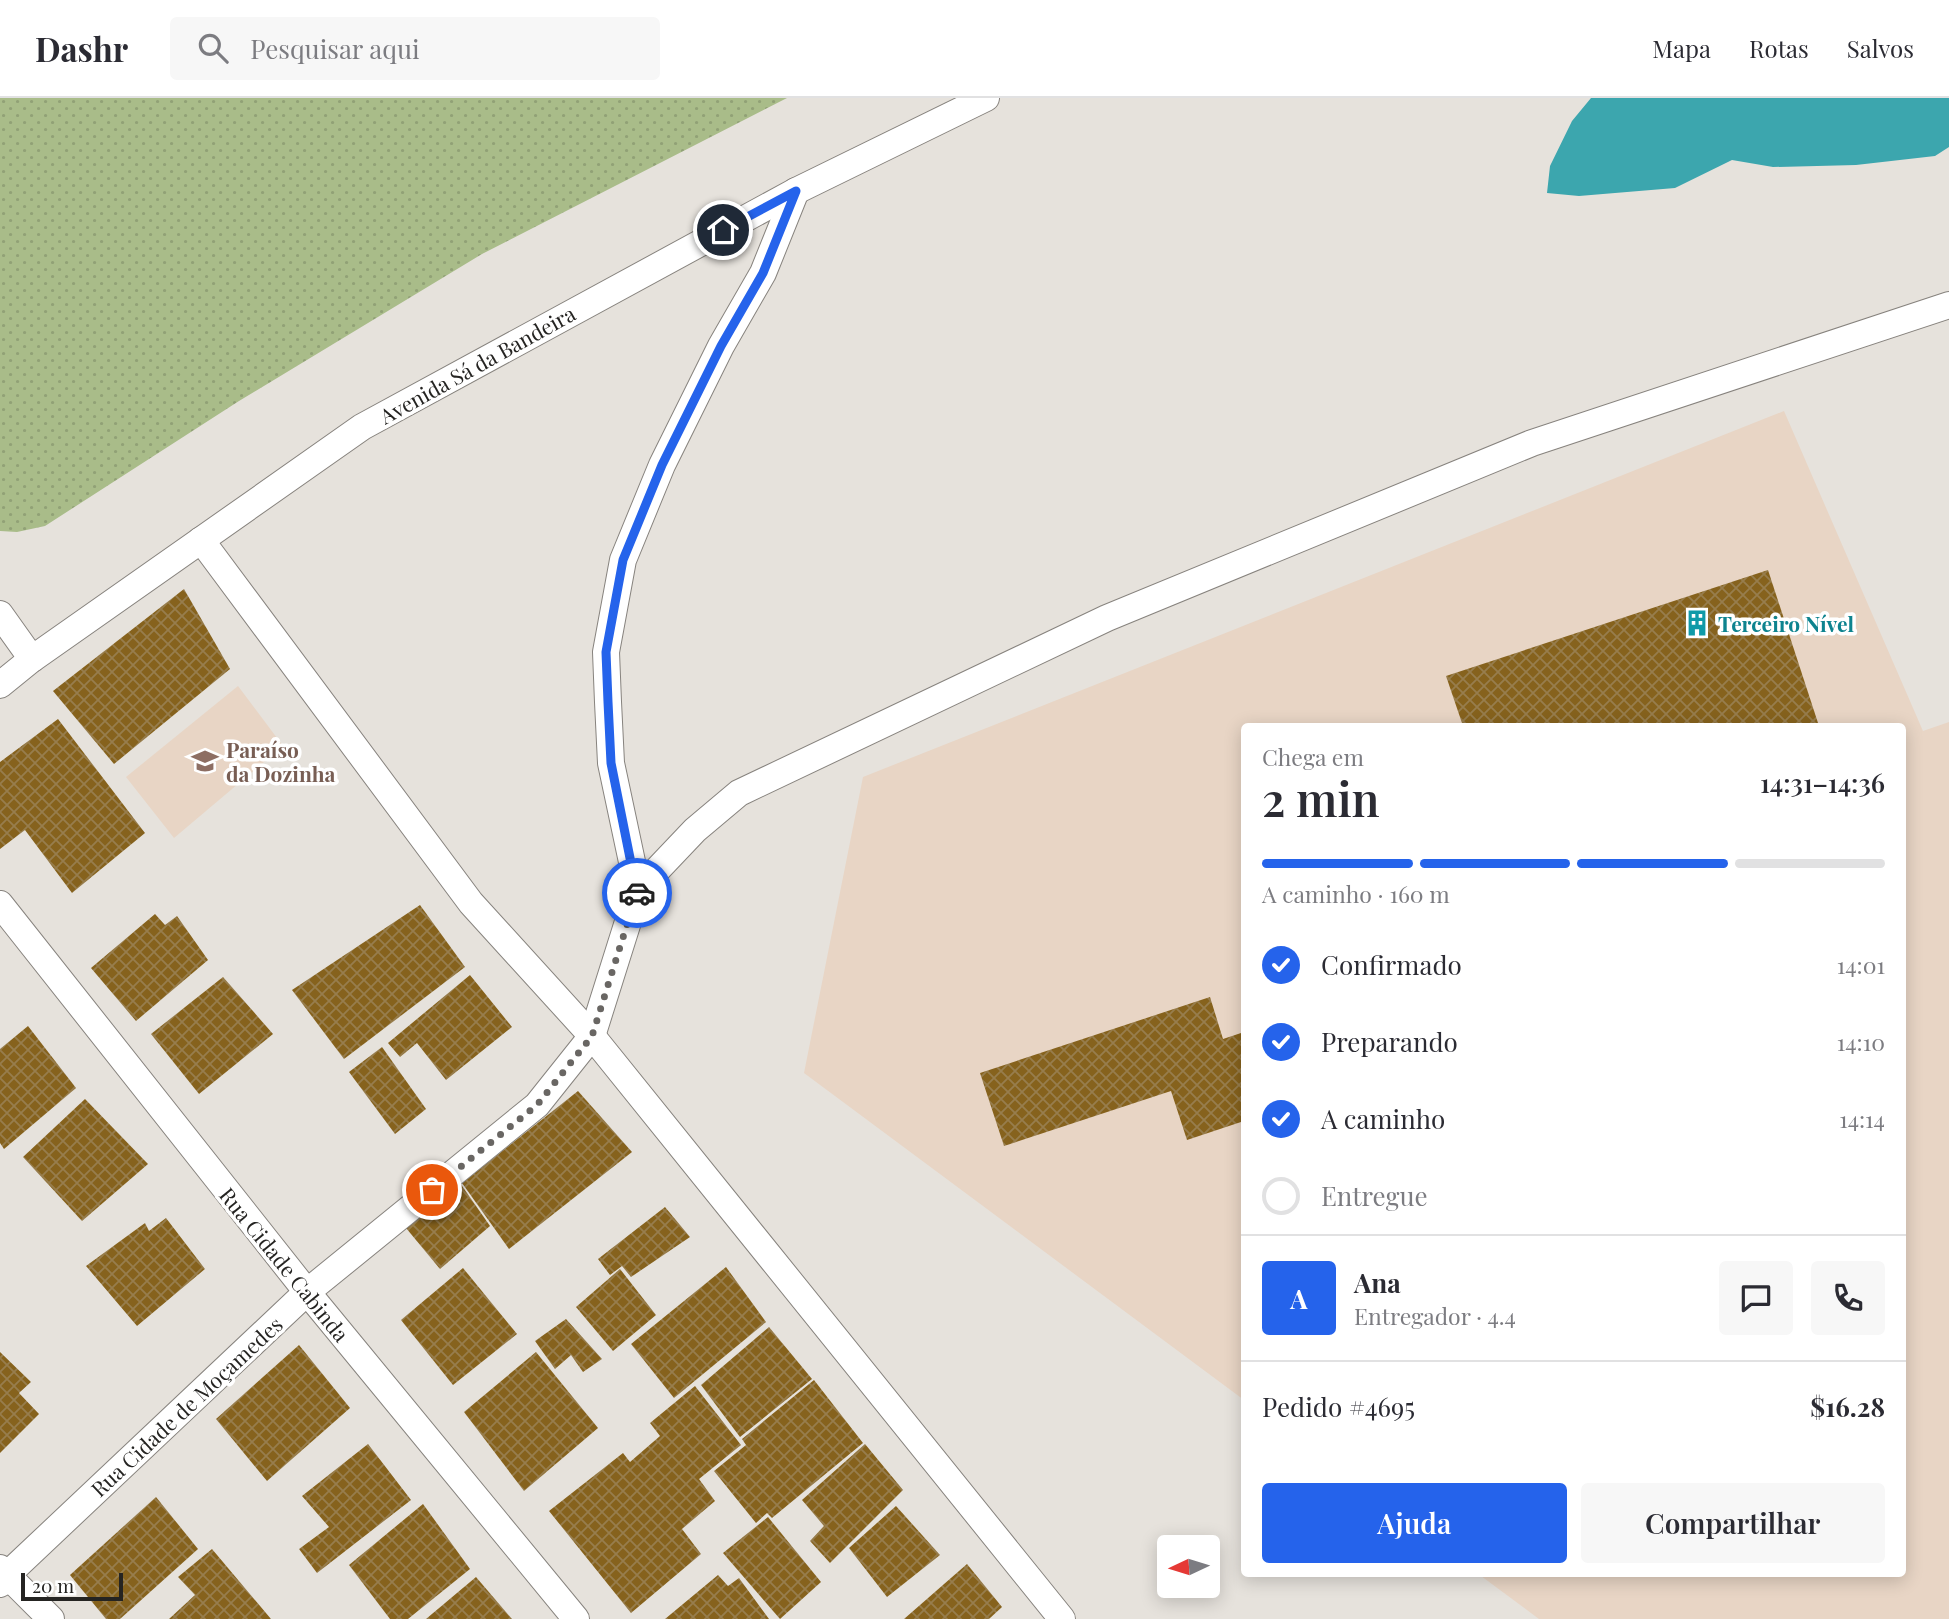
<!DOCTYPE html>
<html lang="pt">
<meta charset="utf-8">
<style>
body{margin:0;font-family:"Playfair Display",serif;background:#f7f7f7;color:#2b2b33;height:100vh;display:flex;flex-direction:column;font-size:26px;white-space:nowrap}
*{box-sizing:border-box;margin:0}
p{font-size:23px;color:#7c7c81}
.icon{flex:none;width:38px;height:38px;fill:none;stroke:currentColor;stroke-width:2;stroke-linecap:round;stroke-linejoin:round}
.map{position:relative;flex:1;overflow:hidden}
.panel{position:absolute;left:1241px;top:625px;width:665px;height:854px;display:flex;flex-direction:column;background:#fff;border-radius:7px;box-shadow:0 4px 18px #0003}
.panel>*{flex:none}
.needle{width:46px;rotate:266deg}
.controls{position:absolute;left:1157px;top:1437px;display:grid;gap:14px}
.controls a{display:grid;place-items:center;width:63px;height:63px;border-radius:7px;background:#fff;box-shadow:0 4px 18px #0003;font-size:35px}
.scale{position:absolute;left:21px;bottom:18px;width:102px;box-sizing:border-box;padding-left:7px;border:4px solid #252422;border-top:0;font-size:19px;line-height:24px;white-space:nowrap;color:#252422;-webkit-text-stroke:5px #fff;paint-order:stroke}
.pin{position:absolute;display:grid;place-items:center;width:60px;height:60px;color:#fff;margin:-30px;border:4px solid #fff;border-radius:50%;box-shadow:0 2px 7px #0007}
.courier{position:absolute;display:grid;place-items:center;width:70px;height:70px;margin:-35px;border:5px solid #2563eb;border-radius:50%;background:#fff;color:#222;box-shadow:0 2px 9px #0007}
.summary em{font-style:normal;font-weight:600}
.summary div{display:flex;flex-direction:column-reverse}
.summary{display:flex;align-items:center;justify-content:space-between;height:119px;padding:0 21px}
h1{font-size:46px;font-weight:600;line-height:52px}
.bar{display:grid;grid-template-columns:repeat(4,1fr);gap:10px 7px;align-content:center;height:84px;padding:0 21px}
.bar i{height:9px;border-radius:5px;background:#e1e1e2}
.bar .current{background:#2563eb}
.bar p{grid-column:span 4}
.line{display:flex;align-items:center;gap:18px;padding:0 21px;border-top:2px solid #e1e1e2}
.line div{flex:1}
.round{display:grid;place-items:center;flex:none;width:74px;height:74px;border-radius:7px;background:#f7f7f7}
ol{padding:0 21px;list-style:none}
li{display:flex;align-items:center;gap:21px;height:77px}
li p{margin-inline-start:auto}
li .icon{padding:7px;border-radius:50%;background:#2563eb;color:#fff;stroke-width:4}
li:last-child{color:#7c7c81}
li i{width:38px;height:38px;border:4px solid #e1e1e2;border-radius:50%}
.button{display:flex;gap:14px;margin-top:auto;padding:14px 21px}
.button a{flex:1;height:80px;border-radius:7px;background:#2563eb;color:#fff;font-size:28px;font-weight:600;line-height:80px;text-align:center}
.button a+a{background:#f7f7f7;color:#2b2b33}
header{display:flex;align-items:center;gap:42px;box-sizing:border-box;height:98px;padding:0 35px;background:#fff;border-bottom:2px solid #e1e1e2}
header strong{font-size:33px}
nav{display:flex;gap:38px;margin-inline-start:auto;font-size:24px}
.search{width:490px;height:63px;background:#f7f7f7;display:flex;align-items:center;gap:18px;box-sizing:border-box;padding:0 24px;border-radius:7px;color:#7c7c81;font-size:26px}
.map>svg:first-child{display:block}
</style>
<header>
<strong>Dashr</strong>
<div class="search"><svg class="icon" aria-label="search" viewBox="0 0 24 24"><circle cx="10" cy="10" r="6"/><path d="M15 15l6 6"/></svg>Pesquisar aqui</div>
<nav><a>Mapa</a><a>Rotas</a><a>Salvos</a></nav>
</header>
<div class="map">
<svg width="1949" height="1521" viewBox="0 0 1949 1521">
<defs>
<pattern id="grass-dots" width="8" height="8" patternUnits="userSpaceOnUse" patternTransform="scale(1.75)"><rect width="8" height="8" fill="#a9bc89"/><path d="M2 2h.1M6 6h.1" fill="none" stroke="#91a176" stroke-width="1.8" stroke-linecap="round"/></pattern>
<pattern id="building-cross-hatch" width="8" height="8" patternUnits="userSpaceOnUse" patternTransform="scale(1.75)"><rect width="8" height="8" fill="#86621d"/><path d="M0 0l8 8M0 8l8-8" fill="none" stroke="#977d4d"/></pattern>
</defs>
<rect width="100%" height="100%" fill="#e6e2dc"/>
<g fill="#e8d5c5">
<polygon points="1784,313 1923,633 1949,624 1949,1521 1539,1521 1477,1475 1902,1475 1902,628 1244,628 1244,1302 804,975 863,679"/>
<polygon points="238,588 283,648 174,740 126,679"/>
</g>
<polygon fill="url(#grass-dots)" points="0,0 787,0 482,156 239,303 45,428 17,434 0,433"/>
<polygon fill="#3ca6ae" points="1591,0 1949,0 1949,49 1935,58 1856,67 1773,69 1732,62 1675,90 1579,98 1547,95 1550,68 1572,23"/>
<g fill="url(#building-cross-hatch)">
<polygon points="1768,472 1819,628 1463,628 1446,578"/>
<polygon points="184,491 230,571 114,666 53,593"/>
<polygon points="58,621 145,735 72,795 25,732 0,751 0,664"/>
<polygon points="420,807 465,869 344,961 292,892"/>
<polygon points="155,816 165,827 177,818 208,862 136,923 91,870"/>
<polygon points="470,877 512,929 446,982 417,945 400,959 388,945"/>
<polygon points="223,879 273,936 199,996 151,936"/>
<polygon points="1210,899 1223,941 1244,934 1244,1023 1187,1042 1171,993 1004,1048 980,975"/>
<polygon points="28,928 76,990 4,1051 0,1045 0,951"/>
<polygon points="382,949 426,1011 395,1036 349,974"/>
<polygon points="578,993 632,1054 509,1151 462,1085"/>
<polygon points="85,1001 148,1066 82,1123 23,1059"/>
<polygon points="460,1085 490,1128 440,1171 406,1130"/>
<polygon points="665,1109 690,1139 631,1179 622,1168 610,1177 598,1161"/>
<polygon points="166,1120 205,1171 137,1228 86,1168 145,1125 149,1133"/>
<polygon points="726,1169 766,1224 674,1300 631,1246"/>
<polygon points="463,1170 517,1236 453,1287 401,1222"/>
<polygon points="620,1171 656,1217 613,1253 576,1209"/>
<polygon points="566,1221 602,1261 583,1274 571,1257 555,1271 535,1243"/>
<polygon points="769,1229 812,1281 740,1339 701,1287"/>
<polygon points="299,1247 350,1310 267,1383 216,1321"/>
<polygon points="0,1254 31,1284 19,1295 39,1316 0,1355"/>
<polygon points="536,1254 598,1330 524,1393 464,1314"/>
<polygon points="814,1282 863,1345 772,1420 767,1415 756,1425 714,1373 746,1347 742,1341"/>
<polygon points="695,1288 741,1347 699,1381 715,1403 682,1431 701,1456 631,1515 549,1413 623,1355 630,1364 660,1338 650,1325"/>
<polygon points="368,1346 411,1402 317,1475 299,1451 329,1429 302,1398"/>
<polygon points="865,1346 903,1392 830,1465 810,1443 824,1428 802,1402"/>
<polygon points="156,1399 198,1451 120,1521 106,1521 70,1477"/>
<polygon points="423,1406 470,1471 408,1521 390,1521 349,1467"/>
<polygon points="896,1408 940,1457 887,1499 849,1450"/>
<polygon points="768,1419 821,1484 780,1521 723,1455"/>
<polygon points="212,1451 271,1521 169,1521 195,1497 178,1479"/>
<polygon points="967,1466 1002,1509 989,1521 904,1521"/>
<polygon points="718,1477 728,1488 739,1480 769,1521 665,1521"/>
<polygon points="476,1479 512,1521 426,1521"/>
</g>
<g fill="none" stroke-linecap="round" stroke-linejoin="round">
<g stroke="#87837e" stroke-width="28">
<g id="street">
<polyline points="201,442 471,805 592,938 1062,1521"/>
<polyline points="0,516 32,561"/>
<polyline points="0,587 32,561 362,329 796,93 986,0"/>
<polyline points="638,792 611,665 608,604 606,554 623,462 662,367 721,248 763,175 796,93"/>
<polyline points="0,806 307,1194 576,1521"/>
<polyline points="0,1470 51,1521"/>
<polyline points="0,1486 7,1477 307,1194 537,1007 592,938 638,792 695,732 739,695 1107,520 1532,345 1949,207"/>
</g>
</g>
<use href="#street" stroke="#fff" stroke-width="26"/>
</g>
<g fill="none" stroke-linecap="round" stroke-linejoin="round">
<polyline stroke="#696663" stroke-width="7" stroke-dasharray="0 12.6" points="432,1092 537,1007 592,938 637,795"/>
<polyline stroke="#2563eb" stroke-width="9" points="637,795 611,665 608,604 606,554 623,462 662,367 721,248 763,175 796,93 723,132"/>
</g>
<defs>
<g id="building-bare" transform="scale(2.1)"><path d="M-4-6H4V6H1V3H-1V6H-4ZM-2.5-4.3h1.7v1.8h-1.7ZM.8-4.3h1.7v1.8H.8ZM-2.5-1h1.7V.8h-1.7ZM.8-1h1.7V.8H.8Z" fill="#0f9aa8" stroke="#fff" stroke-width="2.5" paint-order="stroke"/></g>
<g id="school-bare" transform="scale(2.1)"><path d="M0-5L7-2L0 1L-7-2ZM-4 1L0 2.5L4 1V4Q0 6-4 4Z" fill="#8d6e63" stroke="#fff" stroke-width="2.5" paint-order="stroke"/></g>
</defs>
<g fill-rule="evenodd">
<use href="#building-bare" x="1697" y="525"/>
<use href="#school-bare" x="205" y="663"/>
</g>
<g text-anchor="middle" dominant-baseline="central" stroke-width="7" stroke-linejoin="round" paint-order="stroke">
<g font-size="21" fill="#252422" stroke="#fff">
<text transform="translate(477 266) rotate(-29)">Avenida Sá da Bandeira</text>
<text transform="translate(285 1166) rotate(51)">Rua Cidade Cabinda</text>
<text transform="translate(186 1308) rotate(-43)">Rua Cidade de Moçamedes</text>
</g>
<g font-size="21" font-weight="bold" fill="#0d838f" stroke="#fff" text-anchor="start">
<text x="1718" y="525">Terceiro Nível</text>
</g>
<g font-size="21" font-weight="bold" fill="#785e54" stroke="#fff" text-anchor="start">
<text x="226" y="651">Paraíso<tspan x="226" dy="24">da Dozinha</tspan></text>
</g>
</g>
</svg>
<div class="controls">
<a><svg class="needle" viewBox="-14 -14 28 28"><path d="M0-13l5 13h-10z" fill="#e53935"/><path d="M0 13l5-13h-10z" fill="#7c7c81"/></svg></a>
</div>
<div class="scale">20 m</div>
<div class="pin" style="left:432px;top:1092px;background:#ea580c"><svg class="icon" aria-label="bag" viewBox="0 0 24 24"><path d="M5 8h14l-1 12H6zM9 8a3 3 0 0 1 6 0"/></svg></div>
<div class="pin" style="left:723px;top:132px;background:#1f2937"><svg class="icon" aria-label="home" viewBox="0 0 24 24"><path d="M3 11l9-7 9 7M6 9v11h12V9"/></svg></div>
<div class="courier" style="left:637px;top:795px"><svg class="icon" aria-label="car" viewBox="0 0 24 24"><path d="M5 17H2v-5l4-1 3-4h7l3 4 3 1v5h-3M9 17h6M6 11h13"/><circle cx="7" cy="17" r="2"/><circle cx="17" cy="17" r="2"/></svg></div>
<section class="panel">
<div class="summary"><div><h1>2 min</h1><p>Chega em</p></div><em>14:31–14:36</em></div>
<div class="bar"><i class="current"></i><i class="current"></i><i class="current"></i><i></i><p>A caminho · 160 m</p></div>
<ol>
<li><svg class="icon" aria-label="check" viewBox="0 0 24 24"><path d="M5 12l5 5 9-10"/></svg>Confirmado<p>14:01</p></li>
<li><svg class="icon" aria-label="check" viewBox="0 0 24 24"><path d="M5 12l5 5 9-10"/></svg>Preparando<p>14:10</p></li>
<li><svg class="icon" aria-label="check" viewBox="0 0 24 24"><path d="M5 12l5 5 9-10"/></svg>A caminho<p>14:14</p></li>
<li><i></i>Entregue</li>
</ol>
<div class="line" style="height:126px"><b class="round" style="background:#2563eb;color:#fff">A</b><div><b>Ana</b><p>Entregador · 4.4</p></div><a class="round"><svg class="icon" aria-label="chat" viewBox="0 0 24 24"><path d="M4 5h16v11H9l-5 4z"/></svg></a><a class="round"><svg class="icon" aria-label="phone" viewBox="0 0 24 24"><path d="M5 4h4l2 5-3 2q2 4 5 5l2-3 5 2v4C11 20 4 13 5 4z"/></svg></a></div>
<div class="line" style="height:91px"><div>Pedido #4695</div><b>$16.28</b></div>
<div class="button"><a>Ajuda</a><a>Compartilhar</a></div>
</section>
</div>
